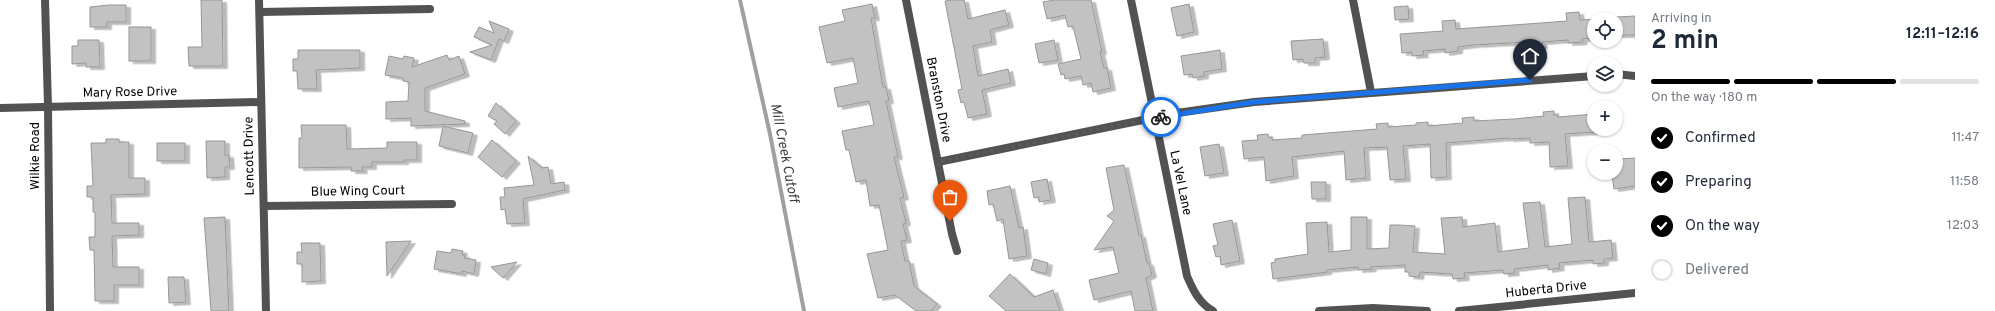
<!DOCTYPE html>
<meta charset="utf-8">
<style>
body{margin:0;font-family:Overpass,sans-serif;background:#f6f6f7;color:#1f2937;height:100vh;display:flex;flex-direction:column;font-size:15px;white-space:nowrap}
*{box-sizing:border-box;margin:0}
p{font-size:13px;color:#747a83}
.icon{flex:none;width:22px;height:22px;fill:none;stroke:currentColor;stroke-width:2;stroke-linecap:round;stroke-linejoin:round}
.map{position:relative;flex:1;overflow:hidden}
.sheet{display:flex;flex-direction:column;background:#fff;width:360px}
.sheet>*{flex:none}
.buttons{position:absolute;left:1587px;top:12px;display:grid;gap:8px}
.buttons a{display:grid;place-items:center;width:36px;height:36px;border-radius:50%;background:#fff;box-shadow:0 1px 3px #0004;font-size:20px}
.pin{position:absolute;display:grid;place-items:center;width:34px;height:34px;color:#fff;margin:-41px -17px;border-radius:50% 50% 50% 0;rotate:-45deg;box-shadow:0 0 4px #0007}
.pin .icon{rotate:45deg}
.courier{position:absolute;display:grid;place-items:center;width:40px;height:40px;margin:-20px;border:3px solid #1a73e8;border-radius:50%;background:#fff;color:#222;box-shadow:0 1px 5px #0007}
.headline em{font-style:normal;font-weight:700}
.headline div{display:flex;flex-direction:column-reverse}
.headline{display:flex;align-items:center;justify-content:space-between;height:68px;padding:0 16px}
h1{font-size:26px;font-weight:700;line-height:30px}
.bar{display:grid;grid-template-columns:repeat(4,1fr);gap:6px 4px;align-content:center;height:48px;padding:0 16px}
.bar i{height:5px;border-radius:3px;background:#e0e1e3}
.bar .selected{background:#000}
.bar p{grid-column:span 4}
ol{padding:0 16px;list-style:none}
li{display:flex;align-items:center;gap:12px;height:44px}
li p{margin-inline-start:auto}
li .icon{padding:4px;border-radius:50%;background:#000;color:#fff;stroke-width:4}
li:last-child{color:#747a83}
li i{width:22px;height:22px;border:2px solid #e0e1e3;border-radius:50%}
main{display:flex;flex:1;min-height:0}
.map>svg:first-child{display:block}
</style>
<main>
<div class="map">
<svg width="1635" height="311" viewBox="0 0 1635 311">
<defs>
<filter id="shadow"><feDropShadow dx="4.5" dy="2.5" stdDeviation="0" flood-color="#0004"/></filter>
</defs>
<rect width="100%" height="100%" fill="#fff"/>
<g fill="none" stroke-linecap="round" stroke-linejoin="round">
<polyline stroke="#a0a0a0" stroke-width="4" points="740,0 770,134 804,311"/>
</g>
<g fill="#c2c2c2" stroke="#969696" filter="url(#shadow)">
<polygon points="201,0 222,0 223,66 189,66 188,47 202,47"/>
<polygon points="952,0 964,0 968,19 1005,10 1009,25 990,30 992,42 973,46 978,76 1008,69 1011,83 982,90 987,114 968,118 964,102 961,103 958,90 962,89 945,1"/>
<polygon points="1054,0 1091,0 1102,52 1100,52 1104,68 1107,68 1111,88 1093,92 1091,83 1083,85 1081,76 1065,79 1064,74 1061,75 1058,64 1081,59 1073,26 1068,27 1065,15 1047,19 1043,2"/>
<polygon points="872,4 875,18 871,18 883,87 886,87 889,101 886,101 898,157 894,157 904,197 900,198 906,223 903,224 907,240 901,241 905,261 909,261 914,286 937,304 931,311 916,311 895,295 878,298 867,254 888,250 879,205 870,206 866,180 856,182 849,150 846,150 842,131 874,125 869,101 838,107 834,88 858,83 853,58 827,63 819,27 845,21 842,10"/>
<polygon points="1189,4 1194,32 1177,36 1171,8"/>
<polygon points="109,5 126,5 126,22 107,22 107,27 90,27 90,7"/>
<polygon points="1408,6 1409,19 1395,20 1394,7"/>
<polygon points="1579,12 1580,20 1594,19 1594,38 1582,39 1583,42 1568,43 1568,40 1542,42 1543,46 1529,47 1528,42 1473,45 1458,47 1458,51 1445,53 1445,49 1423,51 1424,55 1412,56 1412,52 1402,53 1400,34 1443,31 1442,21 1455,20 1456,29 1527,24 1567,21 1566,13"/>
<polygon points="1635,16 1635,35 1616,35 1616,17"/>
<polygon points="489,21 509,29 504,41 499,39 491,60 470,52 492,45 474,37 479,27 494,33"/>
<rect x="129" y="27" width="22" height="34"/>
<polygon points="1323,39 1325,57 1315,58 1315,63 1304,63 1303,59 1293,60 1291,41"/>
<polygon points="78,40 99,40 100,67 86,67 86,63 72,64 72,46 78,46"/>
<polygon points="1054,40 1058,60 1039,63 1035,44"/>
<polygon points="298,50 360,50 360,68 316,70 317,89 298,89 297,71 293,71 293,59 298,59"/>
<polygon points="1220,50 1222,69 1204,72 1204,76 1193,78 1192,74 1184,75 1181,56"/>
<polygon points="447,55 449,60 459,56 465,74 425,88 425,111 465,121 465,124 411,126 411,118 386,119 386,102 408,101 409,82 403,81 403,78 385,75 389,56 403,59 404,56 414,58 412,67"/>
<polygon points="496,103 516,121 505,134 494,124 497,121 488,116"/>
<polygon points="1554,111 1554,115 1558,115 1558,117 1594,114 1594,132 1565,134 1568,166 1550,167 1549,142 1530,143 1530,138 1509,139 1509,138 1446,143 1447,177 1431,178 1430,144 1403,146 1406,179 1390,180 1387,147 1364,148 1366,178 1346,180 1344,151 1292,157 1294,176 1266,181 1264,157 1244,159 1242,141 1258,140 1257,135 1268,134 1269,138 1272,137 1272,140 1302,138 1302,135 1377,129 1376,124 1388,123 1388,127 1416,125 1416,123 1428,122 1428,126 1463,123 1462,118 1474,117 1474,121 1514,119 1544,116 1543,112"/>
<polygon points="301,125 346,125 347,149 387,148 387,142 417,142 417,160 404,160 404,162 372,162 372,167 362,167 363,171 351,171 351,167 299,168 299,138 302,138"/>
<polygon points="443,126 473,133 468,153 439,146"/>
<polygon points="106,139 119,139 119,142 129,142 129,178 145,178 145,194 111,195 112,223 139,223 139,235 112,236 113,267 139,267 139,285 114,285 114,301 95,301 94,250 90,250 89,237 95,237 95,212 93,212 93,197 87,197 87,186 93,186 91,143 106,143"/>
<polygon points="492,140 516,161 502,177 478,157"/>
<polygon points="206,141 225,141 225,155 229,155 230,167 225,167 225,177 207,178"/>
<rect x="157" y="143" width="28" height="18"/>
<polygon points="1219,144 1224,173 1205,176 1200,147"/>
<polygon points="528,156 542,168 548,167 551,184 564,182 565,190 523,199 525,223 507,224 505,209 501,210 500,197 505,197 504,188 534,185"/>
<polygon points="1635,158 1635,186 1614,189 1612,175 1616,175 1616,159"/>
<polygon points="1124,165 1139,235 1141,235 1147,263 1149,263 1152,275 1146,278 1153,311 1135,311 1131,291 1094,300 1089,280 1119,273 1113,247 1094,250 1114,221 1107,216 1114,210 1106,168"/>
<polygon points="1047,179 1051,200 1039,202 1039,197 1034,198 1031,182"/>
<polygon points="1311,182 1326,182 1326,199 1312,199"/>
<polygon points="1010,186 1019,228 1023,227 1027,256 1009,259 1003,219 997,221 993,204 989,205 987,191"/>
<polygon points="1585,197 1589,242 1611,240 1613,258 1604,259 1604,263 1593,264 1593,260 1559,263 1560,268 1548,270 1548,265 1514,269 1515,273 1504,274 1503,270 1464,273 1465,278 1453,279 1452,274 1420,272 1419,277 1409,276 1409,272 1405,272 1405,265 1371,267 1372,269 1358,270 1358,267 1327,270 1327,272 1273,279 1271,263 1275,262 1275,259 1308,254 1306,223 1327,222 1329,252 1351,250 1351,217 1367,217 1367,249 1389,248 1390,225 1399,225 1415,226 1413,252 1445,254 1441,218 1462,217 1463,227 1495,223 1498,252 1529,248 1523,203 1540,202 1545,247 1572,244 1568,198"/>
<polygon points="225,217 229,311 211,311 204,218"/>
<polygon points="1232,220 1240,261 1221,265 1220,256 1216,257 1213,246 1218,245 1213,224"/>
<polygon points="411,241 387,276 386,242"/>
<polygon points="301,243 320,243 321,281 302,282 302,264 297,264 297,252 302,252"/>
<polygon points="452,249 463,251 462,255 465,255 464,258 476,260 474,274 462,271 462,274 434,269 437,251 451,253"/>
<polygon points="1034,259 1048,263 1046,274 1031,270"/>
<polygon points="517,262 503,278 491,267"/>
<polygon points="1010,274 1034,297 1053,290 1060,311 1006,311 989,296"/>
<polygon points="168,277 184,277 186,302 169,303"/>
</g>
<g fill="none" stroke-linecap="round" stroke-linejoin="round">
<g stroke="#525252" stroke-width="8">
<polyline points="45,0 48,106 50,311"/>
<polyline points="259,0 266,311"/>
<polyline points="906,0 952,234 957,251"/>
<path d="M1131 0 1187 276C1193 290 1199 303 1213 311"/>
<polyline points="1353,0 1371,92"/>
<polyline points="260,12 430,9"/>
<polyline points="1616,74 1635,76"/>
<polyline points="0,108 261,102"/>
<polyline points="938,162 1177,113 1254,102 1594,76"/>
<polyline points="264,206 452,204"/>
<polyline points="1319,311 1373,308 1427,311"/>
<polyline points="1459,311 1635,293"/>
</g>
</g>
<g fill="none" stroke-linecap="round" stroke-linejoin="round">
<polyline stroke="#595959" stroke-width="4" stroke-dasharray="0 7.2" points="950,221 938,162 1161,117"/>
<polyline stroke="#1a73e8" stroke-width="5" points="1161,117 1254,102 1530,80"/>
</g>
<g text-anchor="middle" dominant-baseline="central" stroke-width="3" stroke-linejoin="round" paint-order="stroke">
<g font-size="13" fill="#000" stroke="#fff">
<text transform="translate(130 93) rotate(-1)">Mary Rose Drive</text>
<text transform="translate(938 100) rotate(79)">Branston Drive</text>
<text transform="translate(36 156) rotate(-90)">Wilkie Road</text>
<text transform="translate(250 156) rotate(-91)">Lencott Drive</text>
<text transform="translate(1180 183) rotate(78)">La Vel Lane</text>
<text transform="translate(358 192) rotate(-1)">Blue Wing Court</text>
<text transform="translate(1546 290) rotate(-6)">Huberta Drive</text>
</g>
<g font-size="14" font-style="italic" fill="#414141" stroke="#fff">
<text transform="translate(784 153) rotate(79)">Mill Creek Cutoff</text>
</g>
</g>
</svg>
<div class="buttons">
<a><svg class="icon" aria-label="locate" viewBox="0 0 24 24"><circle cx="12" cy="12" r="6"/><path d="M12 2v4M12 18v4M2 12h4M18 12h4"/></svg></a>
<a><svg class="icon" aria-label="layers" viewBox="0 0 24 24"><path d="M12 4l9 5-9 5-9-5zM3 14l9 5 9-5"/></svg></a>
<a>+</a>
<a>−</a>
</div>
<div class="pin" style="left:950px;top:221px;background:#ea580c"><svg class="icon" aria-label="bag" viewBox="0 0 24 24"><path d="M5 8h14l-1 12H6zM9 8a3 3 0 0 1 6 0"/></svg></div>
<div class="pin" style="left:1530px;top:80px;background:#1f2937"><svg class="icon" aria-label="home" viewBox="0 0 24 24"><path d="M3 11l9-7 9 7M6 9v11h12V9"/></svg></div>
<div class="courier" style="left:1161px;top:117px"><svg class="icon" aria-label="bike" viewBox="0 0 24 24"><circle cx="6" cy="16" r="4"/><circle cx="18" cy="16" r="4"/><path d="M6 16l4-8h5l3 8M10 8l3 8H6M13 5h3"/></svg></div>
</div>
<section class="sheet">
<div class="headline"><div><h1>2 min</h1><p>Arriving in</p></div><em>12:11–12:16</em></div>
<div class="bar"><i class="selected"></i><i class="selected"></i><i class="selected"></i><i></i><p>On the way · 180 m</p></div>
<ol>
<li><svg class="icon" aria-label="check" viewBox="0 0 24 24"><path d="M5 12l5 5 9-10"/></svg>Confirmed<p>11:47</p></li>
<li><svg class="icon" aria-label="check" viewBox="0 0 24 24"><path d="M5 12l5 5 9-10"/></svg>Preparing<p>11:58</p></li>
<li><svg class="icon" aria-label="check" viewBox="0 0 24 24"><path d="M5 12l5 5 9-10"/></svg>On the way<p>12:03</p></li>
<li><i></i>Delivered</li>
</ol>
</section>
</main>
